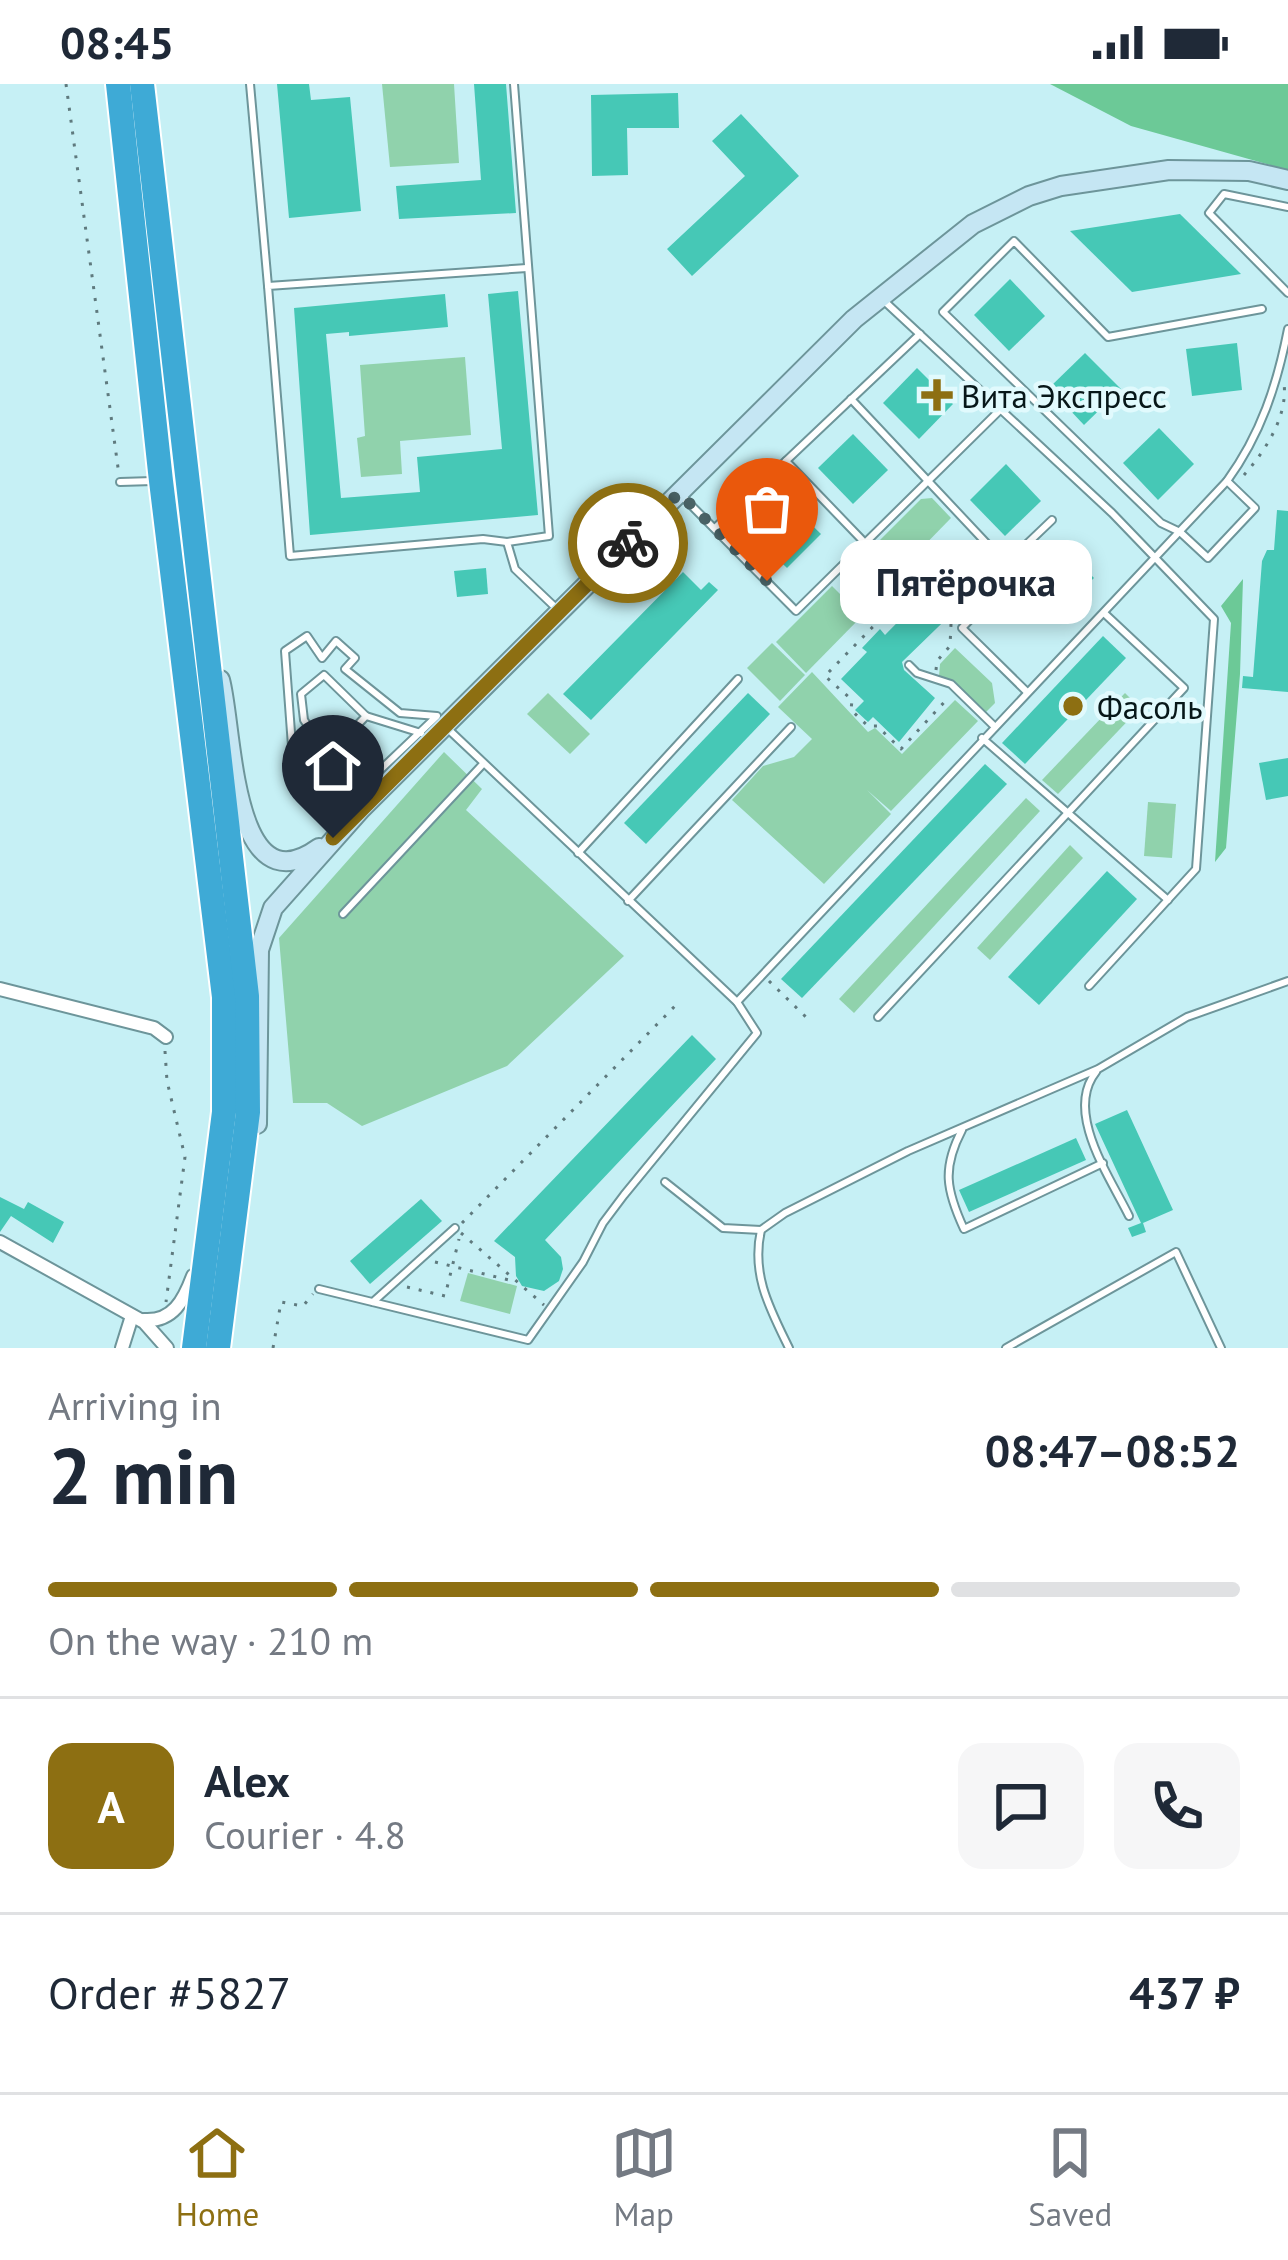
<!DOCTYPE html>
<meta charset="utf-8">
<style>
body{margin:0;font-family:"PT Sans",sans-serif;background:#f6f6f7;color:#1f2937;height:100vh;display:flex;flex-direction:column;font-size:45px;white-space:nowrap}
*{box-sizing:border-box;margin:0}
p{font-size:39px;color:#747a83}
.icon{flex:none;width:66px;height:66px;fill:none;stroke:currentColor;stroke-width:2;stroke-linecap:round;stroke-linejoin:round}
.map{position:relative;height:1264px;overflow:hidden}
.details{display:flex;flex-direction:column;background:#fff;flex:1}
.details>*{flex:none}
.pin{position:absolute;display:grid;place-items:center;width:102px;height:102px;color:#fff;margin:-123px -51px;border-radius:50% 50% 50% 0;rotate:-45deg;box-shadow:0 0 12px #0007}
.pin .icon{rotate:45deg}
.courier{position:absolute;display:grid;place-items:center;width:120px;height:120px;margin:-60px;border:9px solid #8d6f12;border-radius:50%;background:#fff;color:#222;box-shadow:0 3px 15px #0007}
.bubble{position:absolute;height:84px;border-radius:24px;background:#fff;box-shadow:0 6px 18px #0003;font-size:39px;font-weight:700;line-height:84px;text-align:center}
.summary em{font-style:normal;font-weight:700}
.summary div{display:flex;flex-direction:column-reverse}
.summary{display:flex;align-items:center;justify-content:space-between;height:204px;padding:0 48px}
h1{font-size:78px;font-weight:700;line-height:90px}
.bar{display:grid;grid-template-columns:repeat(4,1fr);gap:18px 12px;align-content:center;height:144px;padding:0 48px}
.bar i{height:15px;border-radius:9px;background:#e0e1e3}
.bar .selected{background:#8d6f12}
.bar p{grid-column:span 4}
.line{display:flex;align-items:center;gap:30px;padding:0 48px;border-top:3px solid #e0e1e3}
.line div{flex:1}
.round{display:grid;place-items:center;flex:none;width:126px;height:126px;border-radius:24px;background:#f6f6f7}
.status{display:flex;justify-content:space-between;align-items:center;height:84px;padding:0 60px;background:#fff;direction:ltr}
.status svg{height:33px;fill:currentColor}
.dock{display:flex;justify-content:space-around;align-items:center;height:168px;border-top:3px solid #e0e1e3;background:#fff;font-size:33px;color:#747a83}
.dock a{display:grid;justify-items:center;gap:6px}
.dock .selected{color:#8d6f12}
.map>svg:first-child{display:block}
</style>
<div class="status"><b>08:45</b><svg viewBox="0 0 49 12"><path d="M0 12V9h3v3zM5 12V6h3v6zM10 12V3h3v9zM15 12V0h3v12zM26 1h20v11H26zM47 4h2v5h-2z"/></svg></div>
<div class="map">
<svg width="1288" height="1264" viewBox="0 0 1288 1264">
<rect width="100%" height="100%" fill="#c6f0f5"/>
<g fill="#90d2ac">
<polygon points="382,0 454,0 459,79 390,83"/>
<polygon points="465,273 471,351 400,357 402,390 361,393 357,354 365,352 360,281"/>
<polygon points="932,414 951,434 872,515 847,489 921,415"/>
<polygon points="832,502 862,532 806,589 776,558"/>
<polygon points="772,559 805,591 780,617 747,584"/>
<polygon points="955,564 992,599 995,619 986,628 954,597 939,592 940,580"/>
<polygon points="812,588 868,648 875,644 902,670 955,616 978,637 891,727 867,706 891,730 824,800 732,716 763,682 794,673 812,655 778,623"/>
<polygon points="548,609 590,650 570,670 527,630"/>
<polygon points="1125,609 1140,624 1058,710 1042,696"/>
<polygon points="444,668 482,705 466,726 624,872 507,982 362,1042 327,1019 293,1019 279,854"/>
<polygon points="1026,714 1040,727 854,929 839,915"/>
<polygon points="1148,718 1176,720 1172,774 1144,772"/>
<polygon points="1070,761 1083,774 990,876 977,864"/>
<polygon points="468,1189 517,1202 510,1230 460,1217"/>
</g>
<g fill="#6cc997">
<polygon points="1050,0 1288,0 1288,86 1131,42"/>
<polygon points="1243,495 1240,590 1226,764 1215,778 1231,539 1221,522"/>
</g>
<g fill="#46c8b6">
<polygon points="277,0 309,0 311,16 350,13 361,127 289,134"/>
<polygon points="474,0 506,0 516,129 399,135 396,102 481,96"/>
<polygon points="678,9 679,44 627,44 628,91 592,92 591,11"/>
<polygon points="741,30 799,92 692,192 667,165 745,92 712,57"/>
<polygon points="1180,130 1241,190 1132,208 1070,147"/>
<polygon points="1010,195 1045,232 1009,267 974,231"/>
<polygon points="518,207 538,431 310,451 294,224 445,210 448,243 349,252 349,248 326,250 341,414 420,408 417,373 502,365 488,210"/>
<polygon points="1237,259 1242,306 1192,312 1186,265"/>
<polygon points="1085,269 1121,305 1084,341 1049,304"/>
<polygon points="917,284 953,320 919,355 883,319"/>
<polygon points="1159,344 1194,380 1158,416 1123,379"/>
<polygon points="853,350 888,386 853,420 818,384"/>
<polygon points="1006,380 1041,417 1005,452 970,416"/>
<polygon points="785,415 821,450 787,484 751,449"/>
<polygon points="1277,426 1288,427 1288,608 1242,604 1243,592 1253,593 1262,477 1267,466 1274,466"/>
<polygon points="1072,472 1094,494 1075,512 1053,491"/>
<polygon points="486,484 488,510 457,513 454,487"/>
<polygon points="683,488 701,506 709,498 718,506 591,636 563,610"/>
<polygon points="947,488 971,511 902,578 904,586 935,614 899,658 873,633 868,638 855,626 864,617 841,595 867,568 862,564 880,545 885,551"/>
<polygon points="1103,552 1126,574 1025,680 1002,659"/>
<polygon points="748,609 770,630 646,760 624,739"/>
<polygon points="1288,674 1288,712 1266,716 1259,679"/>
<polygon points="985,680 1007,700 802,914 781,895"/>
<polygon points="1107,787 1137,815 1039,921 1008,893"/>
<polygon points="692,951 716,975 545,1156 561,1173 563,1185 559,1197 544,1207 522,1202 516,1192 515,1173 494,1157"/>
<polygon points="1127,1026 1173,1126 1143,1139 1146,1148 1132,1153 1128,1144 1141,1139 1095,1040"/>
<polygon points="1076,1054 1086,1076 969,1128 959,1106"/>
<polygon points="0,1113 24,1125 28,1118 64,1138 53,1159 11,1132 0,1148"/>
<polygon points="421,1115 442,1137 370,1200 350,1177"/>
</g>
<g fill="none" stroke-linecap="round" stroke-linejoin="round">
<g stroke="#6d959a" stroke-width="10">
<g id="lane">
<polyline points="250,0 268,202"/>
<polyline points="514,0 549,452 507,458 515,485 557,525"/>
<polyline points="1288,123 1224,110 1209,129 1288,209"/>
<polyline points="882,215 1112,429 1214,535 1196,785 1089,902"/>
<polyline points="851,315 1006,480 1052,436"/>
<polyline points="786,377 865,459"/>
<polyline points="1227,397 1255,424 1208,474 1180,448 1161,439 943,228 1014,157 1108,253 1262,225"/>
<polyline points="120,398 153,397"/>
<polyline points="680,410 796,527 1001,325"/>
<polyline points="715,444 920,250"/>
<polyline points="507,458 483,455 290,472 268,202 527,184"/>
<polyline points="908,504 946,466 993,511 962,544 1027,608"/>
<polygon points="307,552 322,574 336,557 355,574 345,585 400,629 437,632 334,730 292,662 285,567"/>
<polyline points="909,581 917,589 951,600 993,641"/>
<polyline points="982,654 1168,816"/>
<polyline points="328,672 366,632 421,649"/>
<polyline points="354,711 304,636 301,610 324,591 366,632"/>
<polyline points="578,769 738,595"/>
<polyline points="628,817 791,643"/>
<polyline points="343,830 483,680"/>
<path d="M737 918 1227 397C1261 350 1277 301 1288 245"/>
<polyline points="878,933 1184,604 1104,529"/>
<path d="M1096 988C1064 1028 1110 1093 1129 1132"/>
<path d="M962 1046C942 1084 946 1106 964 1145L1103 1079"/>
<polyline points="665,1098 723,1144 761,1146"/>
<polyline points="319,1205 528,1256 583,1178 603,1139 624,1111 757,949 737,918 448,645"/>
<polyline points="373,1218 455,1144"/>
<path d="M789 1264C770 1225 751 1191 761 1146L785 1129 908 1067 1098 985 1187 933 1288 897"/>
<polyline points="1006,1264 1176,1168 1221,1264"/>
</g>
</g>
<g stroke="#6d959a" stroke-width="16">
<g id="street">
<polyline points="0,905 154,944 166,953"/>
<polyline points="0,1158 144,1238 167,1264"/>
<path d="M144 1236C173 1238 184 1216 193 1192"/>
<polyline points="122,1264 132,1232"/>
</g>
</g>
<g stroke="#6d959a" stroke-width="22">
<g id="secondary">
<path d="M220 596C233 641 230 828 319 764"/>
<polyline points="257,1040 259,866 273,824 361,725 854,235 973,140 1029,112 1061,102 1169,86 1249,87 1288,96"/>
</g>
</g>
<g stroke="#fff" stroke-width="28">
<g id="highway">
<polyline points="118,0 161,397 224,913 224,1028 194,1264"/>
<polyline points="142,0 247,912 248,1028 218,1264"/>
</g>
</g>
<g stroke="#5f7a7e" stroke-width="3" stroke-dasharray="3 9" stroke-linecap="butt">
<polyline points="66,0 119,391"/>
<path d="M1244 391C1265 367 1288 333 1284 299"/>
<polyline points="917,510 904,524 894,521 825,592 852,616 851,626 868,642 877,642 901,665 949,613"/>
<polyline points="936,586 937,577 950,562 951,540 971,519"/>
<polyline points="769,897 808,935"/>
<polyline points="165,967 167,997 185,1073 166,1218"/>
<polyline points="462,1139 675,922"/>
<polyline points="461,1149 544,1221"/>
<polyline points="435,1178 513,1197"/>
<polyline points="407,1203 445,1212 459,1155"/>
<polyline points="273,1264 281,1218 303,1222 313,1210"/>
</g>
<use href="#lane" stroke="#fff" stroke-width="6"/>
<use href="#street" stroke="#fff" stroke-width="12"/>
<use href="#secondary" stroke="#c5e6f3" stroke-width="18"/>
<use href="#highway" stroke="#3eaad6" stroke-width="24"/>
</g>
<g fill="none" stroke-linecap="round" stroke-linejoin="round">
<polyline stroke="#4a6366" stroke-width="12" stroke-dasharray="0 21.6" points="628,459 679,409 767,497"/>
<polyline stroke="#8d6f12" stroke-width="15" points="333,754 628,459"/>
</g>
<g fill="#8d6f12" stroke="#e1fafd" stroke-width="4.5">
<path d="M931 293h12v12h12v12h-12v12h-12v-12h-12v-12h12z"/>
<circle cx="1073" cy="622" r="12"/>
</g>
<g text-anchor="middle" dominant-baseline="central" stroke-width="9" stroke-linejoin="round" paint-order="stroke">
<g font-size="33" fill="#071719" stroke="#e1fafd" text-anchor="start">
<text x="961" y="311">Вита Экспресс</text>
<text x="1097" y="622">Фасоль</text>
</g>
</g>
</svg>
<div class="pin" style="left:767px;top:497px;background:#ea580c"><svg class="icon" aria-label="bag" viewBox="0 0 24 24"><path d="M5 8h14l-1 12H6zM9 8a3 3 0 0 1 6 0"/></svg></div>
<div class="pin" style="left:333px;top:754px;background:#1f2937"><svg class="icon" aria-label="home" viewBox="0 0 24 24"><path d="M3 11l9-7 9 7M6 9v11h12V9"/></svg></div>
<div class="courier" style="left:628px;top:459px"><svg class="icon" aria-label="bike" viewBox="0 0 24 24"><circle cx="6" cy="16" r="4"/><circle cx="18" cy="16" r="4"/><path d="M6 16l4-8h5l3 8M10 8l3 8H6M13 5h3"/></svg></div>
<div class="bubble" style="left:840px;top:456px;width:252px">Пятёрочка</div>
</div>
<section class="details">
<div class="summary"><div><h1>2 min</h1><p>Arriving in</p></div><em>08:47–08:52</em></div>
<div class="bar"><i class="selected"></i><i class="selected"></i><i class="selected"></i><i></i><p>On the way · 210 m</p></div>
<div class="line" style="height:216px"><b class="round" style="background:#8d6f12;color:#fff">A</b><div><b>Alex</b><p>Courier · 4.8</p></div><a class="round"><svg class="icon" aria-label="chat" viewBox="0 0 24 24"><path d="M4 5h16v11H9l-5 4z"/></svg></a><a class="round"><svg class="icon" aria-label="phone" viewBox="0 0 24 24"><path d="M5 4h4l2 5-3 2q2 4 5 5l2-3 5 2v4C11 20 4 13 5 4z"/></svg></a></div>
<div class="line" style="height:156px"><div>Order #5827</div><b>437 ₽</b></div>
</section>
<nav class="dock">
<a class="selected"><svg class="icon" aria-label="home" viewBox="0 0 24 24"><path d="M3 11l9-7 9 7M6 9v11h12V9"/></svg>Home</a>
<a><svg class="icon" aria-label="map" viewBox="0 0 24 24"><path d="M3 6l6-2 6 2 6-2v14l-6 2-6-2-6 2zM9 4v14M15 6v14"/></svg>Map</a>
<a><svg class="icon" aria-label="saved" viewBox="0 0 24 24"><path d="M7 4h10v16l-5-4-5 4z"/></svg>Saved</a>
</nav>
